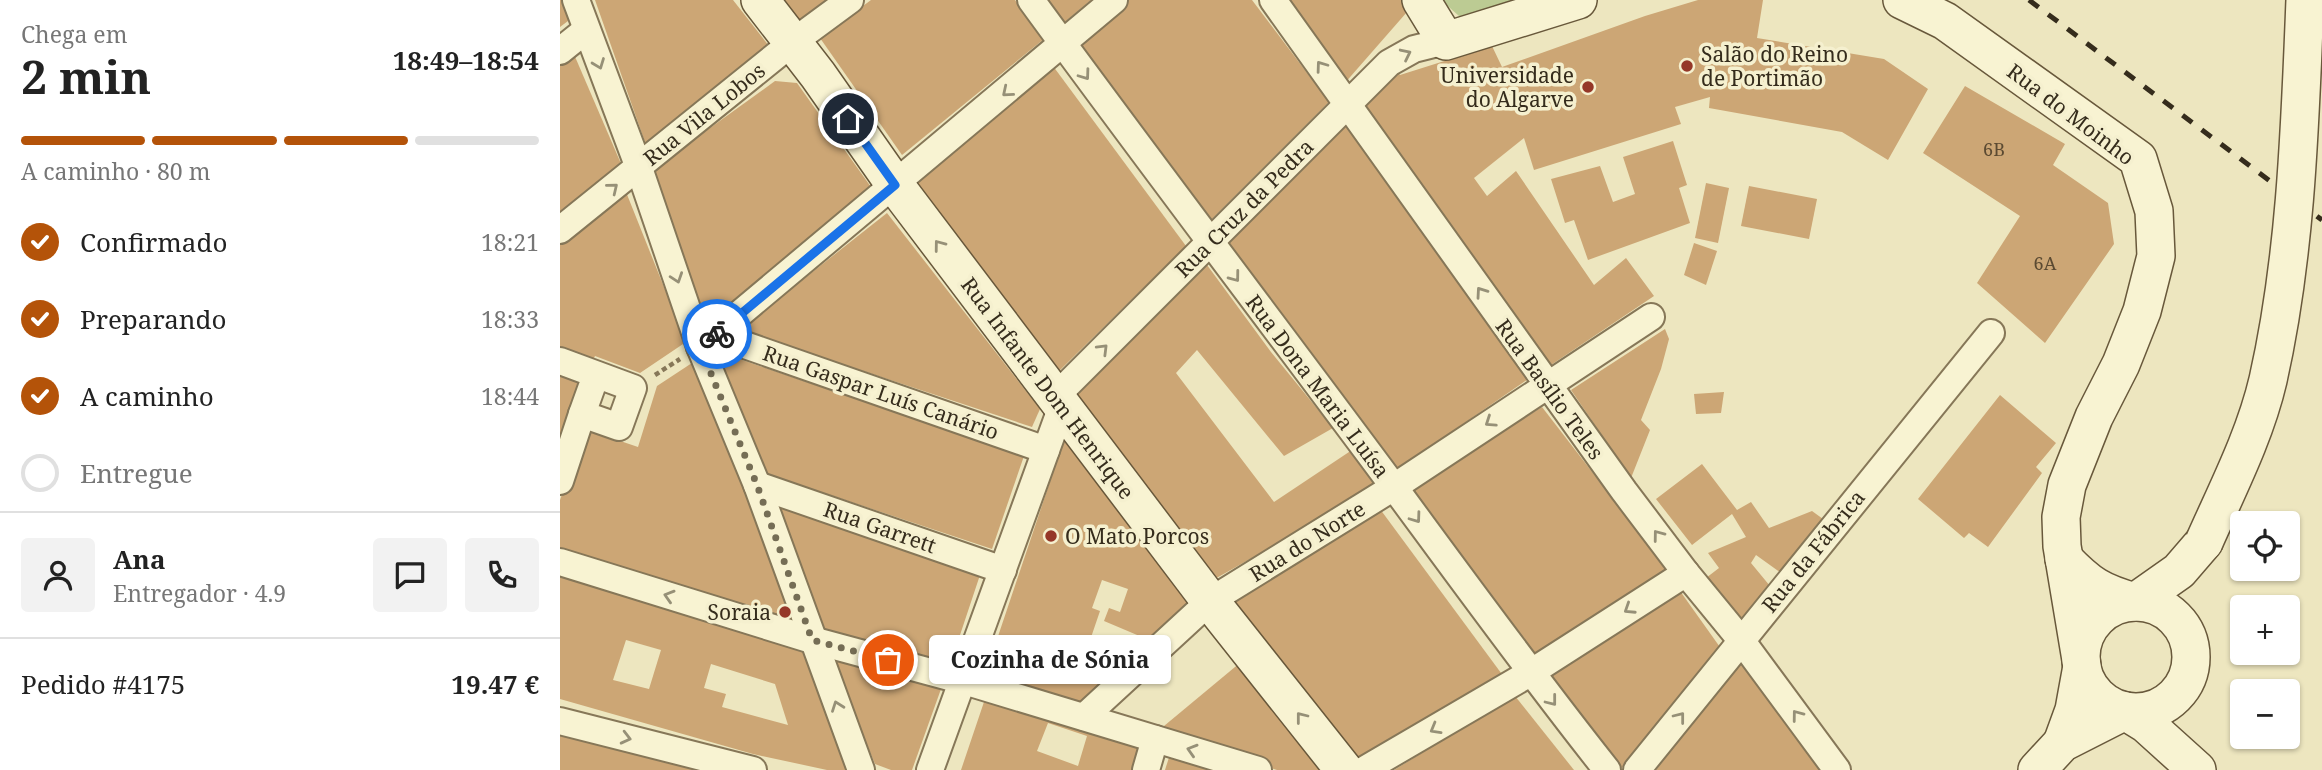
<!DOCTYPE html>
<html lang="pt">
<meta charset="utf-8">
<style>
body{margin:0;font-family:"Noto Serif",serif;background:#f2f2f2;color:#222;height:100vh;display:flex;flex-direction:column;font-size:26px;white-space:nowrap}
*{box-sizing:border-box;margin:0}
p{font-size:23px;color:#767676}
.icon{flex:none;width:38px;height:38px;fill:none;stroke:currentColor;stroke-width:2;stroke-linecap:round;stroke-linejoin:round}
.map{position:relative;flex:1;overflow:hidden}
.side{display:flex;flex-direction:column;background:#fff;width:560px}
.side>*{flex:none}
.buttons{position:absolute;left:1670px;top:511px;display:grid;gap:14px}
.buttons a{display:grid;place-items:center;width:70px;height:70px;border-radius:7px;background:#fff;box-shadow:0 2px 5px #0004;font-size:35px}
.pin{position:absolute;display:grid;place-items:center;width:60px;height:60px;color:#fff;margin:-30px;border:4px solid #fff;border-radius:50%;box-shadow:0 2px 7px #0007}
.courier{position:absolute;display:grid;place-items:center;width:70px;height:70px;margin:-35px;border:5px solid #1a73e8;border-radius:50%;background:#fff;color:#222;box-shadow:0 2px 9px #0007}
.bubble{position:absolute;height:49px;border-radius:7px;background:#fff;box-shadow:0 2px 5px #0004;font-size:23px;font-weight:700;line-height:49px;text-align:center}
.headline em{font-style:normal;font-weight:700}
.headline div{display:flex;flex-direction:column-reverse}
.headline{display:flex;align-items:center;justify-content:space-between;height:119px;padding:0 21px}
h1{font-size:46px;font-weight:700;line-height:52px}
.bar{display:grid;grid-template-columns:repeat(4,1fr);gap:10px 7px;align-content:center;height:84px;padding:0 21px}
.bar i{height:9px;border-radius:5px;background:#e0e0e0}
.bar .on{background:#b45309}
.bar p{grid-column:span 4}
.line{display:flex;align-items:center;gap:18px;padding:0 21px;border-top:2px solid #e0e0e0}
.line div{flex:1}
.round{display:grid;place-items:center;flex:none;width:74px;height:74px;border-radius:7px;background:#f2f2f2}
ol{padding:0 21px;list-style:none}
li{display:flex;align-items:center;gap:21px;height:77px}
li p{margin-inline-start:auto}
li .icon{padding:7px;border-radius:50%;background:#b45309;color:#fff;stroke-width:4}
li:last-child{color:#767676}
li i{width:38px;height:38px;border:4px solid #e0e0e0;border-radius:50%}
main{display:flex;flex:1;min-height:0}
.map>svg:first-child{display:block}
</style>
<main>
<section class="side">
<div class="headline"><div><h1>2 min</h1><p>Chega em</p></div><em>18:49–18:54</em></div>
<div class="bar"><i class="on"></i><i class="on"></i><i class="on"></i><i></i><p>A caminho · 80 m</p></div>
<ol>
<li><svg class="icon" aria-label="check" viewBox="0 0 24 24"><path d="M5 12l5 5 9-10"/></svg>Confirmado<p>18:21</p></li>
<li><svg class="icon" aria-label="check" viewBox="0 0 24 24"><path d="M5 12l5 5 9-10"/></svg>Preparando<p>18:33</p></li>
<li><svg class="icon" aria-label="check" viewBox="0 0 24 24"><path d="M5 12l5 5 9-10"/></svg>A caminho<p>18:44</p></li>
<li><i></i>Entregue</li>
</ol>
<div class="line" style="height:126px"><a class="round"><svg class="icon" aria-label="person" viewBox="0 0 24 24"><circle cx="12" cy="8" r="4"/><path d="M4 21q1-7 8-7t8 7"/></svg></a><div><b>Ana</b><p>Entregador · 4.9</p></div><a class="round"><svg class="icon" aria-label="chat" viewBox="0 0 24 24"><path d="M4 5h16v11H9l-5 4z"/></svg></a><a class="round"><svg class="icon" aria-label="phone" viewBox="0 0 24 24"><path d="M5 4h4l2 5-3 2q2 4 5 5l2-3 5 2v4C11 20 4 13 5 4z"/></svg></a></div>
<div class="line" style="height:91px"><div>Pedido #4175</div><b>19.47 €</b></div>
</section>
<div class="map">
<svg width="1762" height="770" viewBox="0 0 1762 770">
<rect width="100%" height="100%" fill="#ede6bf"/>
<polygon fill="#bccb93" points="881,0 977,0 914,21 899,16"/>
<g fill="#cca675" fill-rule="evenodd">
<polygon points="0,0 6,0 12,18 0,27"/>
<polygon points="35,0 173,0 209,46 87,148"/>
<polygon points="218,0 272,0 237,27"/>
<polygon points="311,0 455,0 484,39 342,155 260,38"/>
<polygon points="480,0 531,0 500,26"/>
<polygon points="566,0 692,0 769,102 647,224 512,45"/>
<polygon points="723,0 851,0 854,4 784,84"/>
<polygon points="1138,0 1203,0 1197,38 1324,59 1368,89 1328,160 1282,132 1149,108 1150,97 1115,107 1121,124 974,170 964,138 914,178 927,196 956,171 1034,285 1066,258 1094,296 991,365 829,152 798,104 835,69 840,75 932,46 942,67 1085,16"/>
<polygon points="13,52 62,166 0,214 0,63"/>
<polygon points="493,66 626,246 494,376 355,185"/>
<polygon points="215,81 237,83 311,187 148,330 89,172"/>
<polygon points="1405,86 1505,144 1493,165 1548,203 1554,244 1485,343 1417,283 1460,216 1363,153"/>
<polygon points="790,118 974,375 838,469 663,244"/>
<polygon points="1113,141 1127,185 1119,188 1130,223 1028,260 1014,220 1005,223 991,179 1040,166 1053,202 1075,194 1063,157"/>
<polygon points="1146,183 1169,188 1158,243 1135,238"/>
<polygon points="1189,186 1257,199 1249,239 1181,226"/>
<polygon points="66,192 126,342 80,373 35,356 31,364 0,353 0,242"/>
<polygon points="327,213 480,409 472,427 179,330"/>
<polygon points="1134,243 1157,251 1146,285 1124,275"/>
<polygon points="647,265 711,352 773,428 724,456 637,350 616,373 714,502 792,450 818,486 653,580 510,393"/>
<polygon points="1105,329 1109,339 1101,369 1081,420 1090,430 1071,478 1011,390"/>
<polygon points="153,350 464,456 432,549 207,474"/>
<polygon points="135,361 240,627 0,554 0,500 25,429 78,447 97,386"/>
<polygon points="0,367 25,376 0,454"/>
<polygon points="1164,392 1161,413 1136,414 1134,394"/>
<polygon points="1440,395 1496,443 1476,467 1482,473 1428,547 1409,533 1404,538 1358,499"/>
<polygon points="982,407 1111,574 967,668 843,494"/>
<polygon points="504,440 639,597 589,640 544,621 549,608 560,612 568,589 542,580 532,608 540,611 525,655 559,667 516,706 425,675"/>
<polygon points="1142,464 1177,510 1191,502 1209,528 1252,511 1263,519 1221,573 1196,555 1191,563 1210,586 1182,625 1146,578 1159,568 1148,553 1186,537 1172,514 1132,545 1096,499"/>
<polygon points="217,507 420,575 388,671 264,629"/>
<polygon points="820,509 944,677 797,770 667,598"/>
<path d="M0 573 243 648 291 770H267L193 754 0 699ZM66 640 101 650 89 689 53 680ZM151 664 215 684 228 725 162 707 166 694 144 688Z"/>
<polygon points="1120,591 1162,650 1060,770 1053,770 986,680"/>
<polygon points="1183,650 1270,770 1096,770"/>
<polygon points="268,652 381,689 352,770 331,770 315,764"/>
<polygon points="681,662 764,770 717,770 598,731"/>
<polygon points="955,696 1014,770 834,770"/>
<path d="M425 699 587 751 582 770H401ZM488 723 527 736 518 766 477 751Z"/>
<polygon points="0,729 147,770 0,770"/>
<polygon points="612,748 681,770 605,770"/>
</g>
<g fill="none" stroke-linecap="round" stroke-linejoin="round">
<g stroke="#867758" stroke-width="30">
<g id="street">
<polyline points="16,0 79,168 140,347 197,485 301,770"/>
<path d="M471 0C590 163 713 324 834 487 904 582 973 677 1047 770"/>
<polyline points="713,0 1064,491 1126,573 1181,640 1277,770"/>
<polyline points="0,51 26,30"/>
<polyline points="0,230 233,42 290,0"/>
<polyline points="156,335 486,450"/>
<polyline points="140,347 554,0"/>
<polyline points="0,361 73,388 59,427 22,414 36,375"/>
<polyline points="495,397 829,63 854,49 886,41"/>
<polyline points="0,481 22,414"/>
<polyline points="197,485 443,570"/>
<polyline points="0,562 252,640 404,681 698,770"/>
<polyline points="524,717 650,601 834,487 1091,317"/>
<polyline points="0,721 193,770"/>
<polyline points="370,770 502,406"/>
<polyline points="586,770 595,739"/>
<polyline points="804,770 970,673 1126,573"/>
<polyline points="1077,770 1431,333"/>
</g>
</g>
<g stroke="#68583b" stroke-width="40">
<g id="secondary">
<polyline points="200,0 258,75 335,185 650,601 784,770"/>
<polyline points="861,0 886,41 1018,0"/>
<polyline points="1342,0 1385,21 1578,159 1594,211 1596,256 1582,311 1561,364 1534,417 1507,485 1501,517 1502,546 1522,666 1514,710 1502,743"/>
<path d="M1504 559C1529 585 1540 592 1575 602L1619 571 1644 542"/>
<circle cx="1576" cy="657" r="55"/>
<polyline points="1477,770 1502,743 1565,711 1586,724 1637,770"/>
</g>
</g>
<polyline stroke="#867758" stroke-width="4.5" stroke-dasharray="5 3.5" stroke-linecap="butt" points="95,375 120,359"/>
<use href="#street" stroke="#f8f3d2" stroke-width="26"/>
<use href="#secondary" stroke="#f8f3d2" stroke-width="37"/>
<polyline stroke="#352c1c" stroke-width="5" stroke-dasharray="12 12" stroke-linecap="butt" points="1469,0 1762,220"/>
<g stroke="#68583b" stroke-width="40" stroke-linecap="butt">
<path id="secondary-bridge" d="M1644 542C1667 490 1695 436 1708 380 1736 256 1740 126 1745 0"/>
</g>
<use href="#secondary-bridge" stroke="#f8f3d2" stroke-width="37"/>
</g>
<defs><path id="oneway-chevron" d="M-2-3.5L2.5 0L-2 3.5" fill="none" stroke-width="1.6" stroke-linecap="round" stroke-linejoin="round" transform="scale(1.75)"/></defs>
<g stroke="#969077">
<use href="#oneway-chevron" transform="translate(846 54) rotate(-26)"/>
<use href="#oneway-chevron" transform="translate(39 64) rotate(69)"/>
<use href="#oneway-chevron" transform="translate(761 66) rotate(-126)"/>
<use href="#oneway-chevron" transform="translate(525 75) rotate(54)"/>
<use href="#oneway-chevron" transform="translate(447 92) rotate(140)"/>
<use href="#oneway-chevron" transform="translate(53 188) rotate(-39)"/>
<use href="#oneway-chevron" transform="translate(379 245) rotate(-127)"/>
<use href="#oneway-chevron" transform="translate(675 277) rotate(53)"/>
<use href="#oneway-chevron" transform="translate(117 278) rotate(71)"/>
<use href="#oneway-chevron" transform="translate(921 292) rotate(-125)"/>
<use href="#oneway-chevron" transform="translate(543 349) rotate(-45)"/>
<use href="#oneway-chevron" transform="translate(930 422) rotate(146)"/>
<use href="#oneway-chevron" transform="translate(856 518) rotate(54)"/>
<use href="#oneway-chevron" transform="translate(1098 535) rotate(-127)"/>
<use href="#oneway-chevron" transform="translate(109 596) rotate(-163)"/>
<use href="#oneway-chevron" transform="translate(1069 609) rotate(147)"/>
<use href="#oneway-chevron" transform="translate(992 701) rotate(52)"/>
<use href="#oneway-chevron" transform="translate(277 706) rotate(-110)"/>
<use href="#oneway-chevron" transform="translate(1237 715) rotate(-127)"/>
<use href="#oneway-chevron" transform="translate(741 717) rotate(-128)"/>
<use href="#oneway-chevron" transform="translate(1120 717) rotate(-52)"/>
<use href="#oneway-chevron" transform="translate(875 729) rotate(150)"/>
<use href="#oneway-chevron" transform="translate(66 738) rotate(14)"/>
<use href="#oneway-chevron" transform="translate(632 750) rotate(-163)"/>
</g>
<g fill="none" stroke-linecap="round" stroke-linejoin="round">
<polyline stroke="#756d55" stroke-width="7" stroke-dasharray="0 12.6" points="157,334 140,347 197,485 252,640 328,660"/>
<polyline stroke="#1a73e8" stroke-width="9" points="157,334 335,185 288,119"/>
</g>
<g fill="#953728" stroke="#f5f0cf" stroke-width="2.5">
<circle cx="1127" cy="66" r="7"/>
<circle cx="1028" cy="87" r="7"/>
<circle cx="491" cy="536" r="7"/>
<circle cx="225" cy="612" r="7"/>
</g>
<g text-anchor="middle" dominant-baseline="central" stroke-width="7" stroke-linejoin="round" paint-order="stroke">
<g font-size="18" fill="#5b4a32">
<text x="1434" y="149">6B</text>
<text x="1485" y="263">6A</text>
</g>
<g font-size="21" fill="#352c1c" stroke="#f5f0cf" text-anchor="start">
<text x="1141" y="54">Salão do Reino<tspan x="1141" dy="24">de Portimão</tspan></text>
<text x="1014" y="75" text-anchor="end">Universidade<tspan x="1014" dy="24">do Algarve</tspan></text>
<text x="505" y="536">O Mato Porcos</text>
<text x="211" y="612" text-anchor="end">Soraia</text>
</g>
<g font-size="21" fill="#352c1c" stroke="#f5f0cf">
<text transform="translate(144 114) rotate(-39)">Rua Vila Lobos</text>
<text transform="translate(1511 114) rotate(37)">Rua do Moinho</text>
<text transform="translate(684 208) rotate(-45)">Rua Cruz da Pedra</text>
<text transform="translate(758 386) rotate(53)">Rua Dona Maria Luísa</text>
<text transform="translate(488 388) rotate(53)">Rua Infante Dom Henrique</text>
<text transform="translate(990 389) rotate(54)">Rua Basílio Teles</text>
<text transform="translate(321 392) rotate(19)">Rua Gaspar Luís Canário</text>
<text transform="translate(320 527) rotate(19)">Rua Garrett</text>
<text transform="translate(747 541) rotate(-32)">Rua do Norte</text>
<text transform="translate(1253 551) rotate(-51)">Rua da Fábrica</text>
</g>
</g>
</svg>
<div class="buttons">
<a><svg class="icon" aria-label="locate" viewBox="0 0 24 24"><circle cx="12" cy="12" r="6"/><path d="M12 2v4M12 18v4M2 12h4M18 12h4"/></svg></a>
<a>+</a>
<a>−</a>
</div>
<div class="pin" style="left:328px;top:660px;background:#ea580c"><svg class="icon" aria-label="bag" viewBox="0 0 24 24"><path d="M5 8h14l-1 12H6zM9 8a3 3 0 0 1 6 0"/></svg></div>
<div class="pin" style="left:288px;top:119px;background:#1f2937"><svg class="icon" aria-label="home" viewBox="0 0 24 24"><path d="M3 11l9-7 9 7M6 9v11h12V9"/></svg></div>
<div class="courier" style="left:157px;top:334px"><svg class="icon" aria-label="bike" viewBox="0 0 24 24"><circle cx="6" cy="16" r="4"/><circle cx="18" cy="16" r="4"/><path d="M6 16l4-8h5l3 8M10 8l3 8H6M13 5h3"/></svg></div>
<div class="bubble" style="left:369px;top:635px;width:242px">Cozinha de Sónia</div>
</div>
</main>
